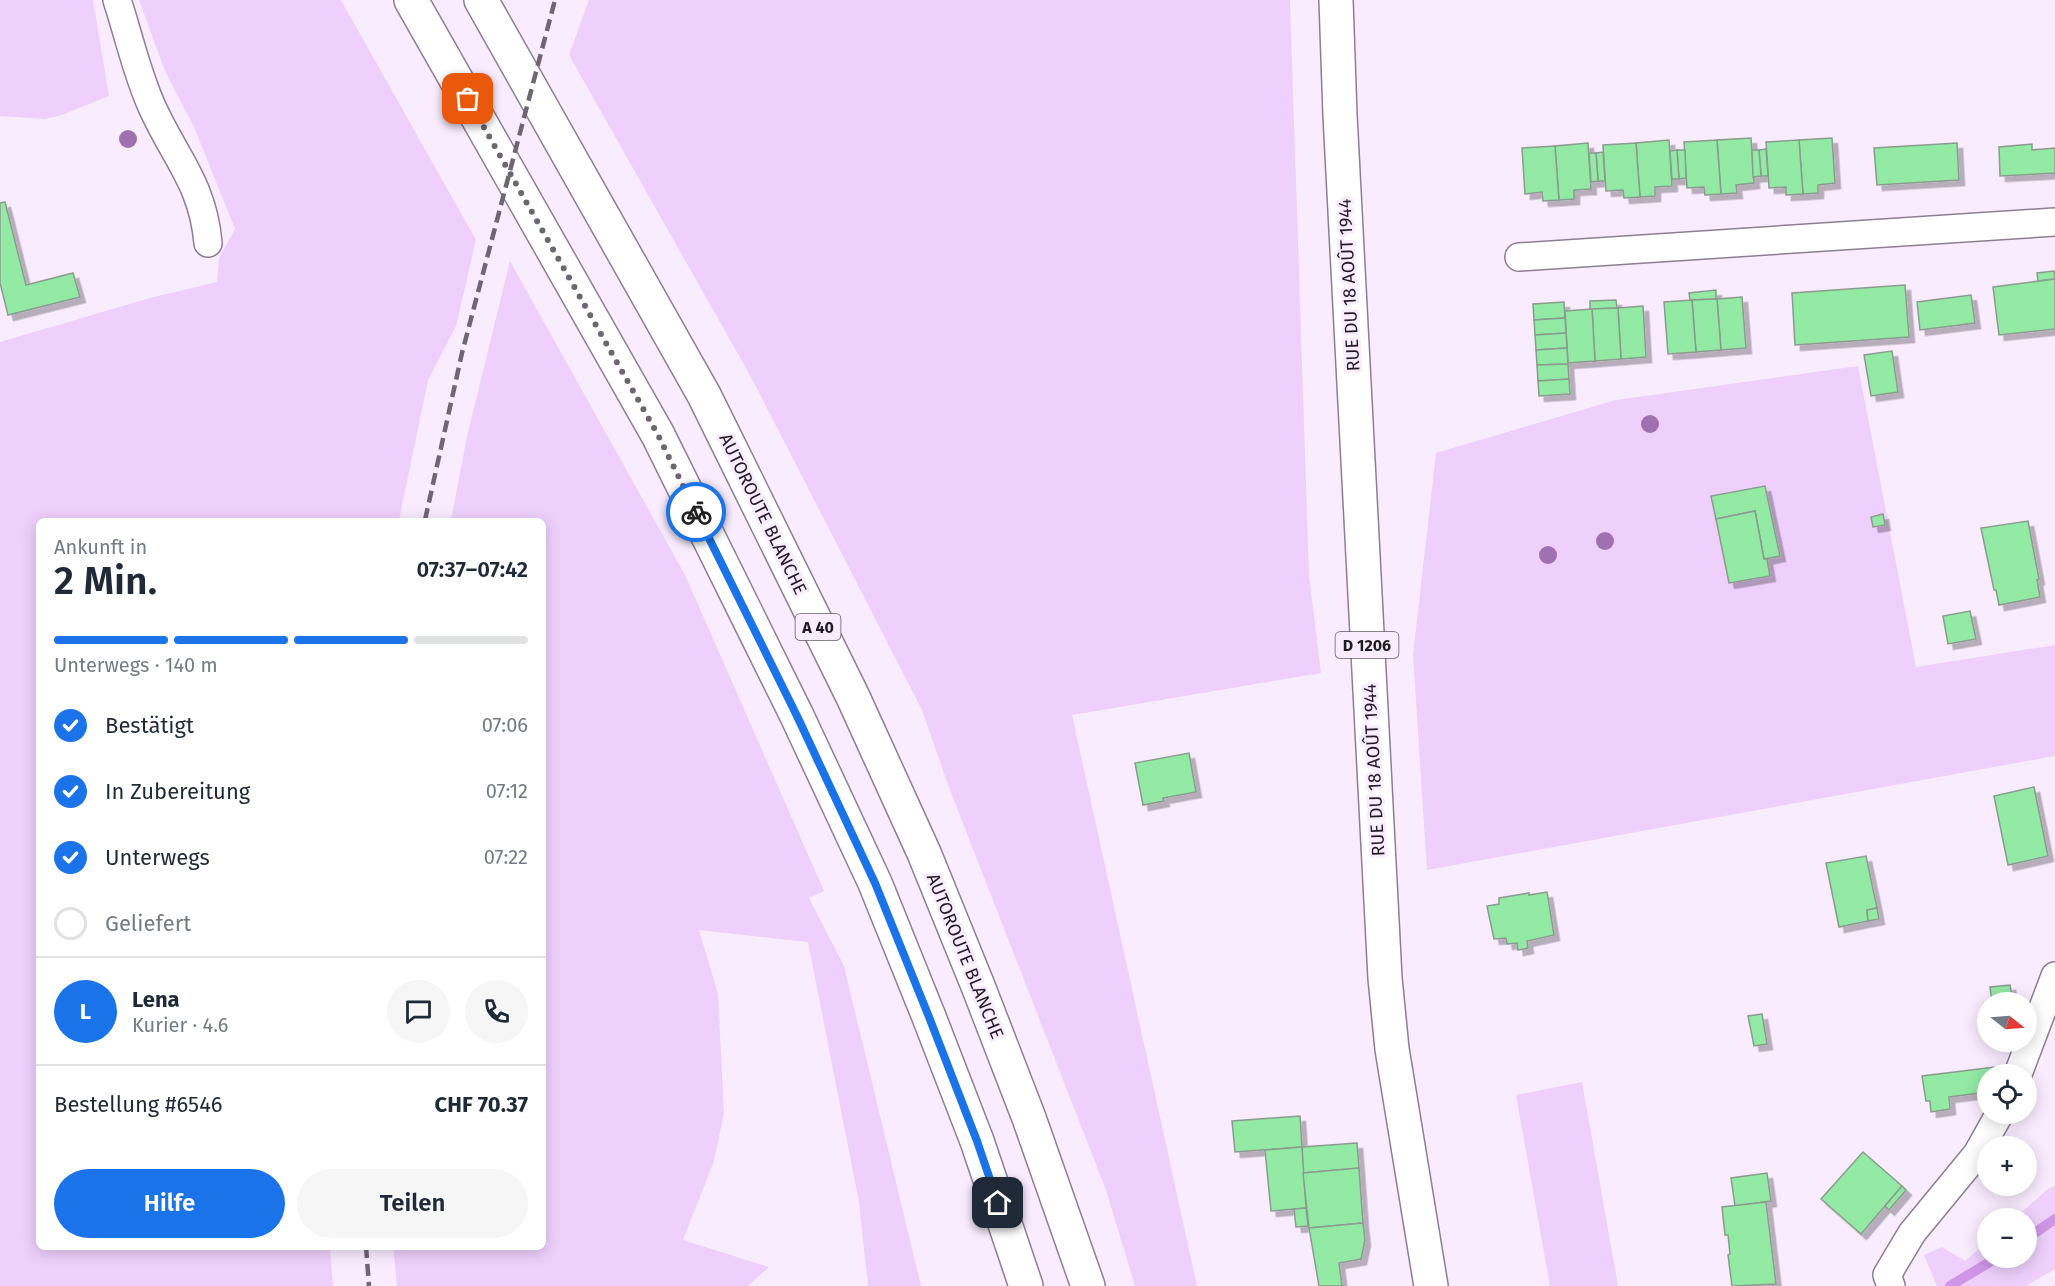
<!DOCTYPE html>
<html lang="de">
<meta charset="utf-8">
<style>
body{margin:0;font-family:"Fira Sans",sans-serif;background:#f6f6f7;color:#1f2937;height:100vh;display:flex;flex-direction:column;font-size:22px;white-space:nowrap}
*{box-sizing:border-box;margin:0}
p{font-size:20px;color:#747a83}
.icon{flex:none;width:33px;height:33px;fill:none;stroke:currentColor;stroke-width:2;stroke-linecap:round;stroke-linejoin:round}
.map{position:relative;flex:1;overflow:hidden}
.sheet{position:absolute;left:36px;top:518px;width:510px;height:732px;display:flex;flex-direction:column;background:#fff;border-radius:9px;box-shadow:0 3px 15px #0003}
.sheet>*{flex:none}
.needle{width:39px;rotate:107deg}
.tools{position:absolute;left:1977px;top:992px;display:grid;gap:12px}
.tools a{display:grid;place-items:center;width:60px;height:60px;border-radius:50%;background:#fff;box-shadow:0 3px 15px #0003;font-size:30px}
.pin{position:absolute;display:grid;place-items:center;width:51px;height:51px;color:#fff;margin:-26px;border-radius:12px;box-shadow:0 3px 9px #0006}
.courier{position:absolute;display:grid;place-items:center;width:60px;height:60px;margin:-30px;border:4px solid #1a73e8;border-radius:50%;background:#fff;color:#222;box-shadow:0 2px 8px #0007}
.overview em{font-style:normal;font-weight:600}
.overview div{display:flex;flex-direction:column-reverse}
.overview{display:flex;align-items:center;justify-content:space-between;height:102px;padding:0 18px}
h1{font-size:39px;font-weight:600;line-height:45px}
.bar{display:grid;grid-template-columns:repeat(4,1fr);gap:9px 6px;align-content:center;height:72px;padding:0 18px}
.bar i{height:8px;border-radius:4px;background:#e0e1e3}
.bar .selected{background:#1a73e8}
.bar p{grid-column:span 4}
.line{display:flex;align-items:center;gap:15px;padding:0 18px;border-top:2px solid #e0e1e3}
.line div{flex:1}
.round{display:grid;place-items:center;flex:none;width:63px;height:63px;border-radius:32px;background:#f6f6f7}
ol{padding:0 18px;list-style:none}
li{display:flex;align-items:center;gap:18px;height:66px}
li p{margin-inline-start:auto}
li .icon{padding:6px;border-radius:50%;background:#1a73e8;color:#fff;stroke-width:4}
li:last-child{color:#747a83}
li i{width:33px;height:33px;border:3px solid #e0e1e3;border-radius:50%}
.cta{display:flex;gap:12px;margin-top:auto;padding:12px 18px}
.cta a{flex:1;height:69px;border-radius:36px;background:#1a73e8;color:#fff;font-size:24px;font-weight:600;line-height:69px;text-align:center}
.cta a+a{background:#f6f6f7;color:#1f2937}
.map>svg:first-child{display:block}
</style>
<div class="map">
<svg width="2055" height="1286" viewBox="0 0 2055 1286">
<defs>
<filter id="shadow"><feDropShadow dx="5.5" dy="5.5" stdDeviation="0" flood-color="#0004"/></filter>
</defs>
<rect width="100%" height="100%" fill="#f9ecff"/>
<g fill="#efd0fc">
<polygon points="0,0 93,0 109,96 62,115 45,119 0,116"/>
<polygon points="139,0 341,0 476,240 456,326 428,380 399,520 39,520 39,1246 330,1247 333,1286 0,1286 0,342 150,298 217,282 219,258 235,229 194,127 165,71"/>
<polygon points="589,0 1290,0 1309,576 1321,673 1072,715 1197,1286 1135,1286 1106,1190 948,785 922,710 751,377 569,55"/>
<polygon points="510,261 685,575 824,891 809,898 844,966 921,1286 868,1286 859,1202 808,942 699,930 718,994 724,1113 714,1161 683,1240 769,1267 748,1286 397,1286 393,1247 543,1246 543,520 451,520 468,432"/>
<polygon points="1858,366 1916,667 2055,645 2055,756 1427,870 1413,655 1436,453 1616,400"/>
<polygon points="1582,1082 1618,1286 1550,1286 1516,1095"/>
<polygon points="2055,1186 2055,1269 2026,1286 1937,1286 1924,1255 1942,1247 1965,1261 1987,1242 1988,1257 2026,1257 2026,1218 2015,1218 2049,1188"/>
</g>
<g fill="none" stroke-linecap="round" stroke-linejoin="round">
<g stroke="#cf96e7" stroke-width="10">
<polyline points="2026,1239 2055,1219"/>
<polyline points="1950,1286 1998,1257"/>
</g>
</g>
<g fill="#92eaa5" stroke="#8b9c8e" stroke-width="1.5" filter="url(#shadow)">
<polygon points="1751,138 1754,183 1736,185 1737,193 1721,194 1717,140"/>
<polygon points="1832,138 1835,183 1818,185 1818,193 1803,194 1799,140"/>
<polygon points="1669,140 1672,186 1655,187 1655,196 1640,197 1636,143"/>
<polygon points="1717,140 1721,194 1705,195 1704,187 1687,188 1684,142"/>
<polygon points="1799,140 1803,194 1786,195 1786,187 1769,188 1766,142"/>
<polygon points="1588,143 1591,189 1574,190 1574,199 1559,200 1555,146"/>
<polygon points="1636,143 1640,197 1624,198 1623,190 1606,191 1603,145"/>
<polygon points="1957,143 1959,180 1877,185 1874,148"/>
<polygon points="2032,144 2032,150 2055,148 2055,173 2000,176 1999,147"/>
<polygon points="1555,146 1559,200 1543,201 1542,192 1525,194 1522,148"/>
<polygon points="1766,149 1768,176 1761,176 1759,150"/>
<polygon points="1677,150 1685,150 1686,178 1679,179"/>
<polygon points="1677,150 1679,179 1672,179 1670,151"/>
<polygon points="1752,150 1759,150 1761,176 1753,177"/>
<polygon points="1603,152 1605,181 1598,181 1596,153"/>
<polygon points="1589,153 1596,153 1598,181 1591,182"/>
<polygon points="5,202 26,285 73,273 80,297 8,315 0,283 0,203"/>
<polygon points="2054,271 2055,279 2038,281 2037,273"/>
<polygon points="2055,279 2055,329 1999,335 1993,287"/>
<polygon points="1905,285 1909,337 1795,345 1792,293"/>
<polygon points="1716,290 1716,299 1690,300 1689,293"/>
<polygon points="1971,295 1975,323 1920,330 1917,302"/>
<polygon points="1742,297 1746,348 1721,350 1717,299"/>
<polygon points="1717,299 1721,350 1696,352 1692,300"/>
<polygon points="1616,300 1617,308 1590,309 1590,301"/>
<polygon points="1692,300 1696,352 1668,354 1664,302"/>
<polygon points="1564,302 1565,318 1534,320 1533,304"/>
<polygon points="1643,306 1646,357 1621,359 1618,308"/>
<polygon points="1618,308 1621,359 1595,361 1592,309"/>
<polygon points="1592,309 1595,361 1568,363 1565,311"/>
<polygon points="1565,318 1566,333 1535,335 1534,320"/>
<polygon points="1566,333 1567,348 1536,350 1535,335"/>
<polygon points="1567,348 1568,364 1537,365 1536,350"/>
<polygon points="1892,351 1898,392 1871,396 1864,355"/>
<polygon points="1568,364 1569,379 1538,381 1537,365"/>
<polygon points="1569,379 1570,394 1539,396 1538,381"/>
<polygon points="1765,486 1780,556 1764,559 1755,511 1716,519 1711,496"/>
<polygon points="1755,511 1764,559 1767,559 1770,576 1729,583 1716,519"/>
<polygon points="1883,514 1885,525 1873,527 1871,517"/>
<polygon points="2028,521 2039,579 2037,580 2040,597 1999,605 1996,590 1994,590 1981,528"/>
<polygon points="1970,611 1976,639 1948,644 1943,616"/>
<polygon points="1189,753 1196,792 1163,798 1164,801 1143,805 1135,763"/>
<polygon points="2034,787 2048,856 2008,865 1994,796"/>
<polygon points="1866,856 1877,908 1867,910 1868,921 1839,927 1826,863"/>
<polygon points="1547,892 1554,935 1527,941 1528,948 1518,950 1517,943 1507,944 1506,938 1494,939 1487,906 1499,904 1499,898 1529,893 1529,895"/>
<polygon points="1877,908 1879,919 1868,921 1867,910"/>
<polygon points="2010,985 2013,1002 1992,1002 1990,987"/>
<polygon points="1762,1014 1767,1044 1754,1046 1748,1016"/>
<polygon points="1995,1067 1997,1074 1988,1074 1988,1092 1949,1097 1950,1109 1931,1112 1930,1101 1926,1101 1922,1076"/>
<polygon points="1300,1116 1302,1147 1235,1152 1232,1121"/>
<polygon points="1357,1143 1359,1168 1303,1173 1302,1147"/>
<polygon points="1302,1147 1306,1208 1271,1211 1265,1150"/>
<polygon points="1863,1152 1902,1186 1861,1234 1821,1199"/>
<polygon points="1359,1168 1363,1223 1309,1228 1303,1173"/>
<polygon points="1767,1173 1771,1201 1735,1206 1731,1178"/>
<polygon points="1902,1186 1906,1190 1889,1210 1885,1206"/>
<polygon points="1766,1202 1776,1284 1732,1286 1728,1255 1730,1254 1728,1235 1725,1235 1722,1207"/>
<polygon points="1306,1208 1308,1226 1296,1227 1294,1209"/>
<polygon points="1363,1223 1365,1240 1361,1259 1339,1263 1342,1286 1319,1286 1309,1228"/>
</g>
<g fill="none" stroke-linecap="round" stroke-linejoin="round">
<g stroke="#8b7f91" stroke-width="30">
<g id="street">
<path d="M117 0C129 36 137 75 153 109 176 159 203 185 208 243"/>
<polyline points="1519,257 2055,222"/>
<polyline points="2018,1074 2055,976"/>
<polyline points="1891,1286 1887,1275 1912,1233 1977,1154 2000,1113"/>
</g>
</g>
<g stroke="#8b7f91" stroke-width="36">
<polyline id="primary" points="1336,0 1340,115 1385,978 1392,1049 1431,1286"/>
</g>
<g stroke="#8b7f91" stroke-width="36">
<g id="highway">
<polyline points="411,0 658,435 797,716 875,883 929,1017 977,1141 1026,1286"/>
<polyline points="481,0 704,395 853,697 924,853 978,986 1029,1118 1088,1286"/>
</g>
</g>
<use href="#street" stroke="#fff" stroke-width="27"/>
<use href="#primary" stroke="#fff" stroke-width="33"/>
<use href="#highway" stroke="#fff" stroke-width="33"/>
<g stroke="#6e6672" stroke-width="4.5" stroke-dasharray="12 6" stroke-linecap="butt">
<polyline points="425,520 462,353 555,0"/>
<polyline points="366,1246 369,1286"/>
</g>
</g>
<g fill="#a071b0">
<circle cx="128" cy="139" r="9"/>
<circle cx="1650" cy="424" r="9"/>
<circle cx="1605" cy="541" r="9"/>
<circle cx="1548" cy="555" r="9"/>
</g>
<g fill="none" stroke-linecap="round" stroke-linejoin="round">
<polyline stroke="#6d6570" stroke-width="6" stroke-dasharray="0 10.8" points="468,99 658,435 696,512"/>
<polyline stroke="#1a73e8" stroke-width="8" points="696,512 797,716 875,883 929,1017 977,1141 998,1203"/>
</g>
<g text-anchor="middle" dominant-baseline="central" stroke-width="6" stroke-linejoin="round" paint-order="stroke">
<g fill="#f9ecff" stroke="#625a65" stroke-width="1.5">
<rect x="795.5" y="614" width="45" height="26" rx="4.5"/>
<rect x="1335.5" y="632" width="63" height="26" rx="4.5"/>
</g>
<g font-size="16" font-weight="bold" fill="#211c23">
<text x="818" y="627">A 40</text>
<text x="1367" y="645">D 1206</text>
</g>
<g font-size="18" fill="#211c23" stroke="#f9ecff">
<text transform="translate(1349 285) rotate(-93)">RUE DU 18 AOÛT 1944</text>
<text transform="translate(763 514) rotate(64)">AUTOROUTE BLANCHE</text>
<text transform="translate(1374 770) rotate(-93)">RUE DU 18 AOÛT 1944</text>
<text transform="translate(965 956) rotate(68)">AUTOROUTE BLANCHE</text>
</g>
</g>
</svg>
<div class="tools">
<a><svg class="needle" viewBox="-14 -14 28 28"><path d="M0-13l5 13h-10z" fill="#e53935"/><path d="M0 13l5-13h-10z" fill="#747a83"/></svg></a>
<a><svg class="icon" aria-label="locate" viewBox="0 0 24 24"><circle cx="12" cy="12" r="6"/><path d="M12 2v4M12 18v4M2 12h4M18 12h4"/></svg></a>
<a>+</a>
<a>−</a>
</div>
<div class="pin" style="left:468px;top:99px;background:#ea580c"><svg class="icon" aria-label="bag" viewBox="0 0 24 24"><path d="M5 8h14l-1 12H6zM9 8a3 3 0 0 1 6 0"/></svg></div>
<div class="pin" style="left:998px;top:1203px;background:#1f2937"><svg class="icon" aria-label="home" viewBox="0 0 24 24"><path d="M3 11l9-7 9 7M6 9v11h12V9"/></svg></div>
<div class="courier" style="left:696px;top:512px"><svg class="icon" aria-label="bike" viewBox="0 0 24 24"><circle cx="6" cy="16" r="4"/><circle cx="18" cy="16" r="4"/><path d="M6 16l4-8h5l3 8M10 8l3 8H6M13 5h3"/></svg></div>
<section class="sheet">
<div class="overview"><div><h1>2 Min.</h1><p>Ankunft in</p></div><em>07:37–07:42</em></div>
<div class="bar"><i class="selected"></i><i class="selected"></i><i class="selected"></i><i></i><p>Unterwegs · 140 m</p></div>
<ol>
<li><svg class="icon" aria-label="check" viewBox="0 0 24 24"><path d="M5 12l5 5 9-10"/></svg>Bestätigt<p>07:06</p></li>
<li><svg class="icon" aria-label="check" viewBox="0 0 24 24"><path d="M5 12l5 5 9-10"/></svg>In Zubereitung<p>07:12</p></li>
<li><svg class="icon" aria-label="check" viewBox="0 0 24 24"><path d="M5 12l5 5 9-10"/></svg>Unterwegs<p>07:22</p></li>
<li><i></i>Geliefert</li>
</ol>
<div class="line" style="height:108px"><b class="round" style="background:#1a73e8;color:#fff">L</b><div><b>Lena</b><p>Kurier · 4.6</p></div><a class="round"><svg class="icon" aria-label="chat" viewBox="0 0 24 24"><path d="M4 5h16v11H9l-5 4z"/></svg></a><a class="round"><svg class="icon" aria-label="phone" viewBox="0 0 24 24"><path d="M5 4h4l2 5-3 2q2 4 5 5l2-3 5 2v4C11 20 4 13 5 4z"/></svg></a></div>
<div class="line" style="height:78px"><div>Bestellung #6546</div><b>CHF 70.37</b></div>
<div class="cta"><a>Hilfe</a><a>Teilen</a></div>
</section>
</div>
